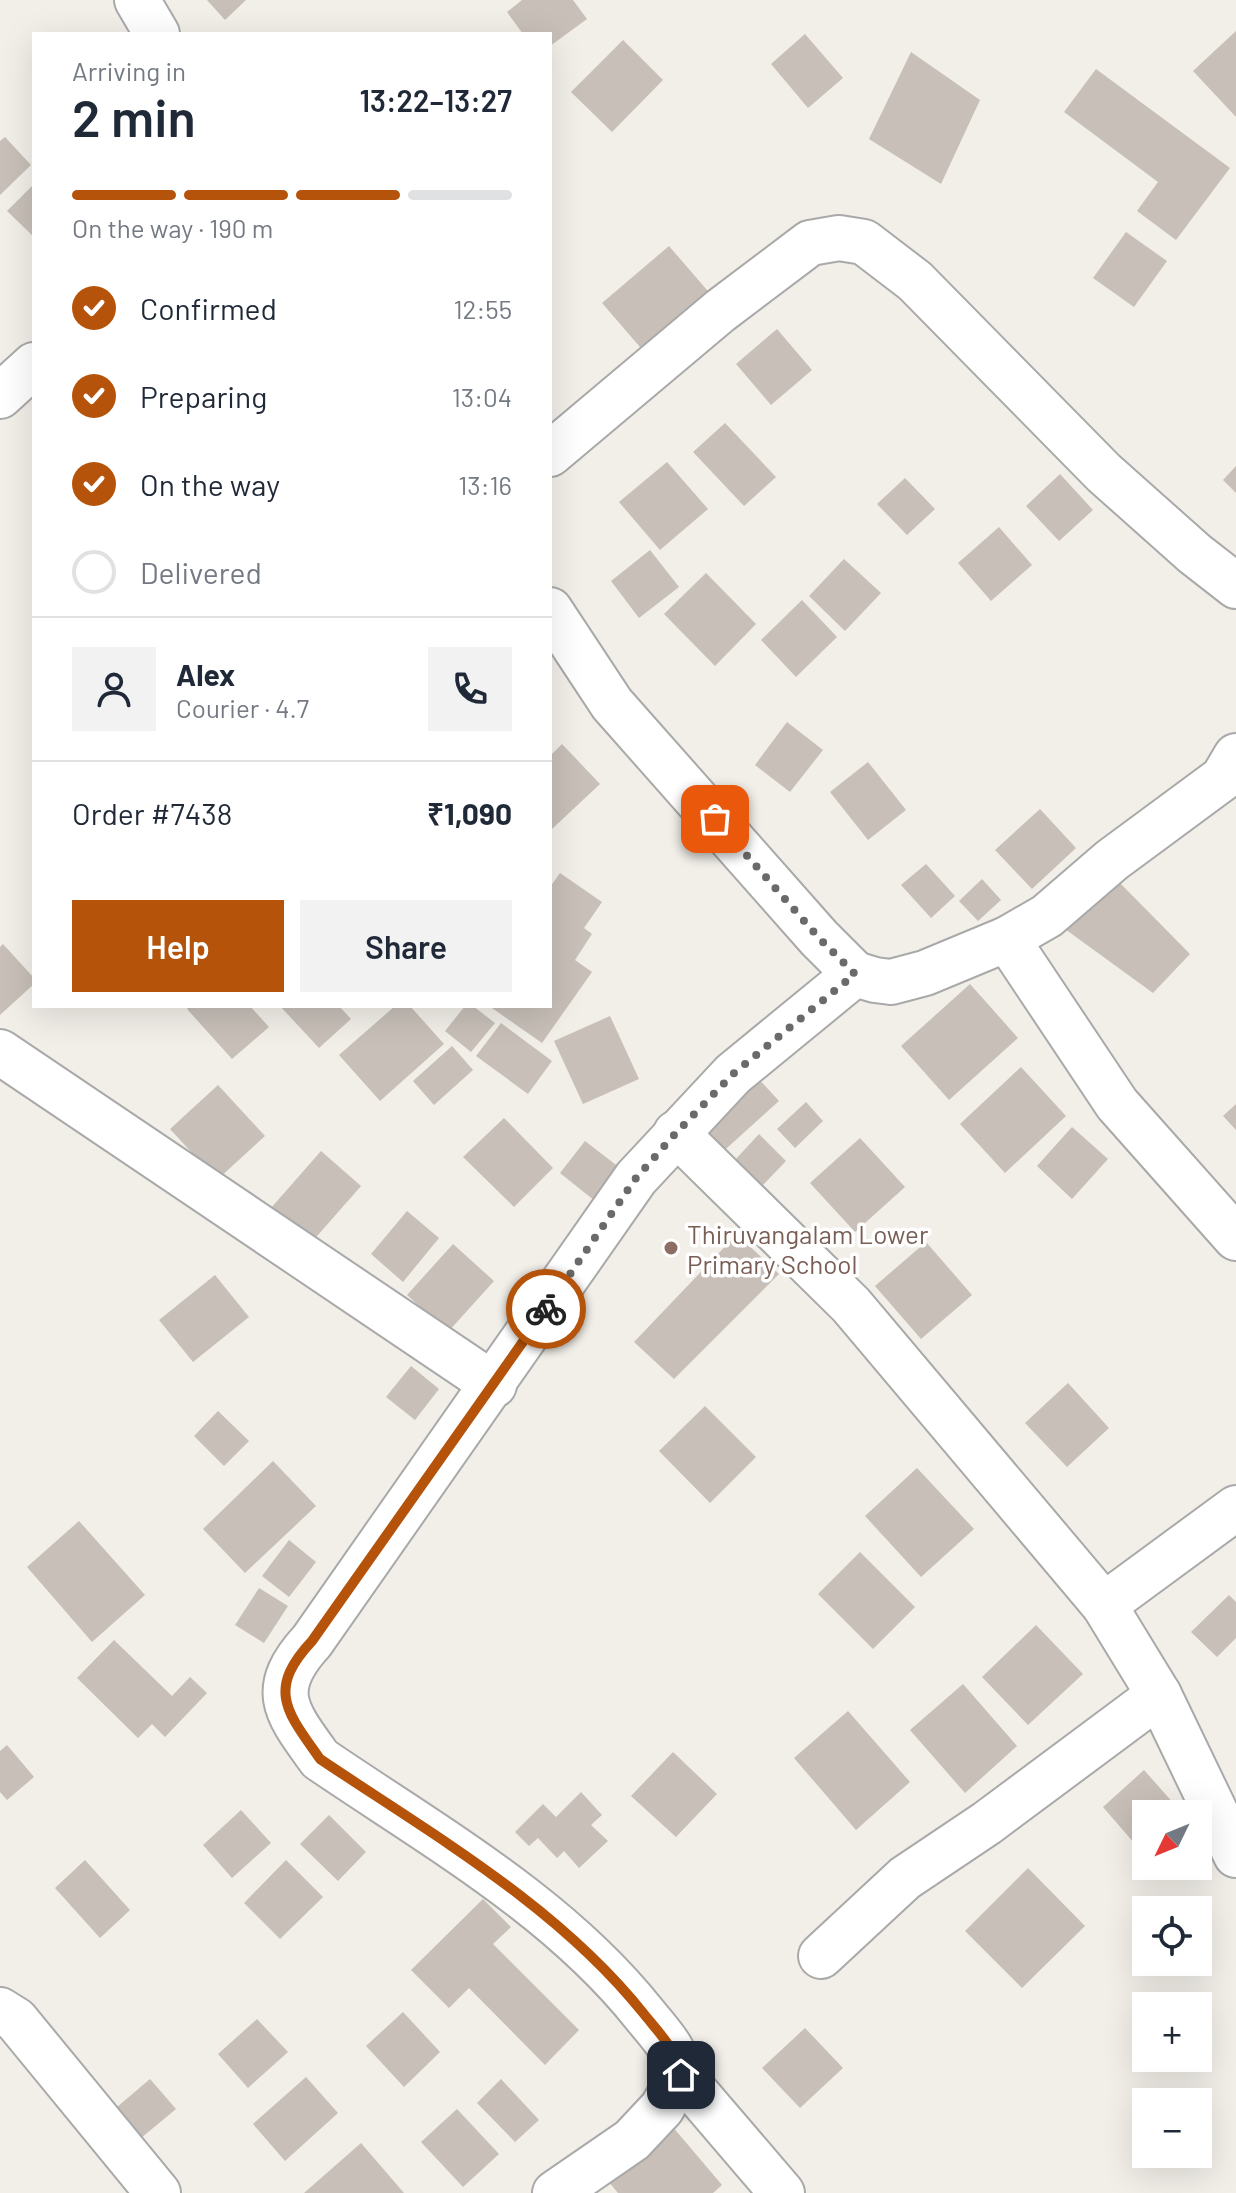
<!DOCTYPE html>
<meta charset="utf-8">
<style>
body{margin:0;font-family:Barlow,sans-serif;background:#f2f2f3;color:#1f2937;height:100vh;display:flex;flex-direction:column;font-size:30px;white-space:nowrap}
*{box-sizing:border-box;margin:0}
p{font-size:26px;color:#747a83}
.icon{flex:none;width:44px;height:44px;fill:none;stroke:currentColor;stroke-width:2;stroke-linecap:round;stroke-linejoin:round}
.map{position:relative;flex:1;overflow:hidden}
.drawer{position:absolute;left:32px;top:32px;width:520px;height:976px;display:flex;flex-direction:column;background:#fff;border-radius:0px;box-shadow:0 8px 32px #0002}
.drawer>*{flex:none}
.needle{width:52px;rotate:227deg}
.tools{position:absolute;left:1132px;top:1800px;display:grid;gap:16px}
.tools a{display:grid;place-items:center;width:80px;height:80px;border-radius:0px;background:#fff;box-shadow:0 8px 32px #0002;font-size:40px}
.pin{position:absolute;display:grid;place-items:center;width:68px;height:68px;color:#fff;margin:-34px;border-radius:16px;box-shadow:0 4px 12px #0006}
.courier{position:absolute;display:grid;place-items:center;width:80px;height:80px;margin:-40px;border:6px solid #b45309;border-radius:50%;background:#fff;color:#222;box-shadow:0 2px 10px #0007}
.head em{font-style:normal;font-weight:600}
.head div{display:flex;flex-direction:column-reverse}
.head{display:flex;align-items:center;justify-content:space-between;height:136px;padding:0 40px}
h1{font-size:52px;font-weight:600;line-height:60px}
.bar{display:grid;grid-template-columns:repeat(4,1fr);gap:12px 8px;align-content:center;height:96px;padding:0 40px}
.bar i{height:10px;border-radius:6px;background:#e0e1e3}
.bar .active{background:#b45309}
.bar p{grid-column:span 4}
.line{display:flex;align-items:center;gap:20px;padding:0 40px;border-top:2px solid #e0e1e3}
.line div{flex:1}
.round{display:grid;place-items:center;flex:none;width:84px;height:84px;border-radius:0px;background:#f2f2f3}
ol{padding:0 40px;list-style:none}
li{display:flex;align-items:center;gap:24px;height:88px}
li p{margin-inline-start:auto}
li .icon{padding:8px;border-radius:50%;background:#b45309;color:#fff;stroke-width:4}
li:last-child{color:#747a83}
li i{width:44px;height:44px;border:4px solid #e0e1e3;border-radius:50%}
.primary-button{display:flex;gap:16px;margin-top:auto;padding:16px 40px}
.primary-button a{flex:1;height:92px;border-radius:0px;background:#b45309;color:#fff;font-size:32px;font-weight:600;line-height:92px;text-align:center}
.primary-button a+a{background:#f2f2f3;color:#1f2937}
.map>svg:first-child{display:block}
</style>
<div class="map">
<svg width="1236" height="2193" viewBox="0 0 1236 2193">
<rect width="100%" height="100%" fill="#f2efe9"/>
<g fill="#c7bfb8">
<polygon points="207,0 246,0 225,20"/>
<polygon points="522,0 573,0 587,19 550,46 550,34 523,34 507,12"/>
<polygon points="1236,31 1236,117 1193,71"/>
<polygon points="805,34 843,78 808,108 771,64"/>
<polygon points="623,40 663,80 612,132 571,92"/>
<polygon points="911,52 980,100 941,184 869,139"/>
<polygon points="1096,69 1230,168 1176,240 1137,211 1158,182 1064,112"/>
<polygon points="5,137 31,165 0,195 0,141"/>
<polygon points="34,184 34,237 7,211"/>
<polygon points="1126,232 1167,261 1134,307 1093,278"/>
<polygon points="669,246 713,297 646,354 602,303"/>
<polygon points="777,329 812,370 771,405 736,364"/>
<polygon points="725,423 776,477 744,506 693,452"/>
<polygon points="667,462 708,509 660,550 619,502"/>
<polygon points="1236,466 1236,493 1223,480"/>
<polygon points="1060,474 1093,510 1059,541 1026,506"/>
<polygon points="905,478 935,509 907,535 877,504"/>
<polygon points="999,527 1032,565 991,601 958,563"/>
<polygon points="650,550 679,587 639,618 611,581"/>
<polygon points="844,559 881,593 845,631 809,596"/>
<polygon points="706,573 756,624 715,666 664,614"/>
<polygon points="802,600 837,637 796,677 761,640"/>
<polygon points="787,722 823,750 790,792 755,765"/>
<polygon points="562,744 600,784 552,829 550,756"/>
<polygon points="868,762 906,810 868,840 830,792"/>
<polygon points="1040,809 1076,848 1032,889 995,850"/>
<polygon points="926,864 955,896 931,918 901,885"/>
<polygon points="560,873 602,902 584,928 592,934 575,960 592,972 542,1043 489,1006 550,1006 550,887"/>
<polygon points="1115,878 1190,954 1153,993 1065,929"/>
<polygon points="982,879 1001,900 978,921 959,901"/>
<polygon points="3,944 34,978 34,984 0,1015 0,947"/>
<polygon points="970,984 1018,1038 949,1100 901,1046"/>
<polygon points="190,1006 250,1006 269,1027 232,1059 187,1009"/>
<polygon points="280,1006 339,1006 351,1019 319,1048"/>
<polygon points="395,1006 410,1006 444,1044 380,1101 339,1055"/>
<polygon points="465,1006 473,1006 495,1023 471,1052 445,1031"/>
<polygon points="610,1016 639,1079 583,1104 554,1041"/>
<polygon points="501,1023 552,1061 528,1094 476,1056"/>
<polygon points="452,1046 473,1070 434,1105 413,1081"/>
<polygon points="1021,1067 1066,1116 1005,1173 960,1124"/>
<polygon points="757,1077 779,1101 717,1157 696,1133"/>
<polygon points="218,1085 265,1136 217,1180 170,1129"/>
<polygon points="806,1102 823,1121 795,1148 777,1129"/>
<polygon points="1236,1104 1236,1130 1223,1116"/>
<polygon points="504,1118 553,1168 514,1207 463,1157"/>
<polygon points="1072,1127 1108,1159 1072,1199 1037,1166"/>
<polygon points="759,1134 786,1161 762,1186 735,1160"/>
<polygon points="860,1138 905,1187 855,1232 810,1183"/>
<polygon points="585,1141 620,1168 595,1201 560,1173"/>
<polygon points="321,1151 361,1186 311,1243 271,1208"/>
<polygon points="407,1211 439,1238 403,1282 371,1254"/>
<polygon points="737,1234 779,1274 674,1379 634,1342"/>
<polygon points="926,1242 972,1295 921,1339 875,1286"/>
<polygon points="453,1244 494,1281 448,1332 407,1295"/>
<polygon points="215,1275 249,1317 193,1362 159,1320"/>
<polygon points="411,1366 439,1389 415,1420 386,1397"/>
<polygon points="1068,1383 1109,1428 1067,1467 1025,1423"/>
<polygon points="705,1406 756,1457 710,1503 659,1451"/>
<polygon points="218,1411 249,1441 224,1466 194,1436"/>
<polygon points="273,1461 316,1506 245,1573 203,1529"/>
<polygon points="917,1468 974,1529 921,1577 865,1516"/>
<polygon points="79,1521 145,1595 92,1642 27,1567"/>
<polygon points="289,1540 316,1562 289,1597 262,1576"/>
<polygon points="860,1552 915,1607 873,1649 818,1594"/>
<polygon points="259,1588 288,1606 264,1643 235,1625"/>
<polygon points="1229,1595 1236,1602 1236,1638 1217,1657 1191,1632"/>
<polygon points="1036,1625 1083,1674 1028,1725 982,1677"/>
<polygon points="114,1640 172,1696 190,1677 207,1693 165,1737 152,1724 138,1738 77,1678"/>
<polygon points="963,1684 1017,1746 965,1793 910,1730"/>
<polygon points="848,1711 910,1782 856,1830 794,1758"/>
<polygon points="7,1745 34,1777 7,1800 0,1792 0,1751"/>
<polygon points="673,1752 717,1794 676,1837 631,1796"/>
<polygon points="1144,1770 1183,1814 1146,1814 1146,1846 1141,1851 1103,1807"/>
<polygon points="581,1792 602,1815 591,1825 608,1841 579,1868 564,1851 557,1858 538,1838 529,1846 515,1832 543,1804 556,1817"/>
<polygon points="241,1810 271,1843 232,1878 203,1845"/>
<polygon points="329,1815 366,1852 338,1881 300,1844"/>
<polygon points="85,1860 130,1910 100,1938 55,1888"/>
<polygon points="286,1860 323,1897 280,1939 244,1903"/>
<polygon points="1028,1868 1085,1926 1022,1988 965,1931"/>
<polygon points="483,1899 511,1927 493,1944 579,2030 545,2065 469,1988 449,2008 411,1970"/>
<polygon points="403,2012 440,2052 404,2087 366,2046"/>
<polygon points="257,2019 288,2052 248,2088 218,2054"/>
<polygon points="805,2028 843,2068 800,2108 762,2068"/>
<polygon points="306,2077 338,2113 285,2161 253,2124"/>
<polygon points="150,2079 176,2109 135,2143 110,2113"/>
<polygon points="501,2079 539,2120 515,2142 477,2103"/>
<polygon points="457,2109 499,2154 463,2187 421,2142"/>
<polygon points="672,2126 722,2185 713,2193 618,2193 608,2181"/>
<polygon points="361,2143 404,2193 304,2193"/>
</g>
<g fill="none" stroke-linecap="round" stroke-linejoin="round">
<g stroke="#a9a9a9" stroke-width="48">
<g id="minor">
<polyline points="137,0 157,34"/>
<polyline points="0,396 34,365"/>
<polyline points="550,454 720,311 810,243 839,238 864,242 915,281 1104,473 1195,554 1236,586"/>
<path d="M550 610 612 704 819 938 855 974 733 1074 636 1178 312 1641C267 1690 286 1712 320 1759 433 1836 558 1906 644 2014 660 2034 676 2049 681 2075L782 2193"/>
<polyline points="1007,939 1117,1104 1236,1238"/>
<polyline points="855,974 875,980 891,982 925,973 1007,939 1047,916 1112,860 1223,778 1236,756"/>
<polyline points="0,1052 494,1385"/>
<polyline points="676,1133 851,1305 1104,1605 1159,1695 1236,1855"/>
<polyline points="1104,1605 1236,1508"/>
<polyline points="821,1956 905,1878 987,1823 1159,1695"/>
<polyline points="0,2010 16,2020 158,2193"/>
<polyline points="555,2193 632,2140 662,2108 681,2075"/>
</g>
</g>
<use href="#minor" stroke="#fff" stroke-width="44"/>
</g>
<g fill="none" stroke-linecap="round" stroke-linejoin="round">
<polyline stroke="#6b6a68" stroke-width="8" stroke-dasharray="0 14.4" points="546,1309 636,1178 676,1133 733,1074 855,974 819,938 715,819"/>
<path stroke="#b45309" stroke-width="10" d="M546 1309 312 1641C266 1690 287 1712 320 1759 433 1835 558 1906 644 2014 660 2034 676 2049 681 2075"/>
</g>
<circle fill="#8d6e63" stroke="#fff" stroke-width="3" cx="671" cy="1248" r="8"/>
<g text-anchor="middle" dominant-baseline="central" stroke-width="7" stroke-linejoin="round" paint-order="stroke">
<g font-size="26" fill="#785e54" stroke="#fff" text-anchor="start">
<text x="687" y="1233">Thiruvangalam Lower<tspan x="687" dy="30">Primary School</tspan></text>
</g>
</g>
</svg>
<div class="tools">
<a><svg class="needle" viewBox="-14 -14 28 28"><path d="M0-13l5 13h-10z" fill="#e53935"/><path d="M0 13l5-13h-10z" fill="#747a83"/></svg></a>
<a><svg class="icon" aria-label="locate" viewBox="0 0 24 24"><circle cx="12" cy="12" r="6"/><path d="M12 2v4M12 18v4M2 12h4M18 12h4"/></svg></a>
<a>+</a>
<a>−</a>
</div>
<div class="pin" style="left:715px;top:819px;background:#ea580c"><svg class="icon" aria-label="bag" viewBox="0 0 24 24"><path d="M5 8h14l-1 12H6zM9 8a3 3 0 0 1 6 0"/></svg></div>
<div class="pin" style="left:681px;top:2075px;background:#1f2937"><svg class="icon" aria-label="home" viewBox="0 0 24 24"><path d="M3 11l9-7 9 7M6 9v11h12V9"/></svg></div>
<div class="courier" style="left:546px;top:1309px"><svg class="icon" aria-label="bike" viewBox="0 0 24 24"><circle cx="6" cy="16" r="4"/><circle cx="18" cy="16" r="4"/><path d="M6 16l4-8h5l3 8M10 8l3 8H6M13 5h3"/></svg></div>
<section class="drawer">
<div class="head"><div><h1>2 min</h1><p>Arriving in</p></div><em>13:22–13:27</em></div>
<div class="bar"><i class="active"></i><i class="active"></i><i class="active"></i><i></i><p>On the way · 190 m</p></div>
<ol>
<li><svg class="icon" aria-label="check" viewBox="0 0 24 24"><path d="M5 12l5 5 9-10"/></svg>Confirmed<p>12:55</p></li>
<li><svg class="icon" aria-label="check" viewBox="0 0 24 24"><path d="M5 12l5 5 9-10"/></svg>Preparing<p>13:04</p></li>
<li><svg class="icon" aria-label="check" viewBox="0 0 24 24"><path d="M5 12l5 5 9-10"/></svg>On the way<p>13:16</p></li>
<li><i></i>Delivered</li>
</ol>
<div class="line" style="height:144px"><a class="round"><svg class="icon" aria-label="person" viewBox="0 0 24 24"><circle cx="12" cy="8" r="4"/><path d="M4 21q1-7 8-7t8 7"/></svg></a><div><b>Alex</b><p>Courier · 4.7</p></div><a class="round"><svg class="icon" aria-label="phone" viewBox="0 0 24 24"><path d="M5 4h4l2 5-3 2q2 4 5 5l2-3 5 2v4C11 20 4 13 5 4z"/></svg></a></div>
<div class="line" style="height:104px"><div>Order #7438</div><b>₹1,090</b></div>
<div class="primary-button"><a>Help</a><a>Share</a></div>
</section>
</div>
